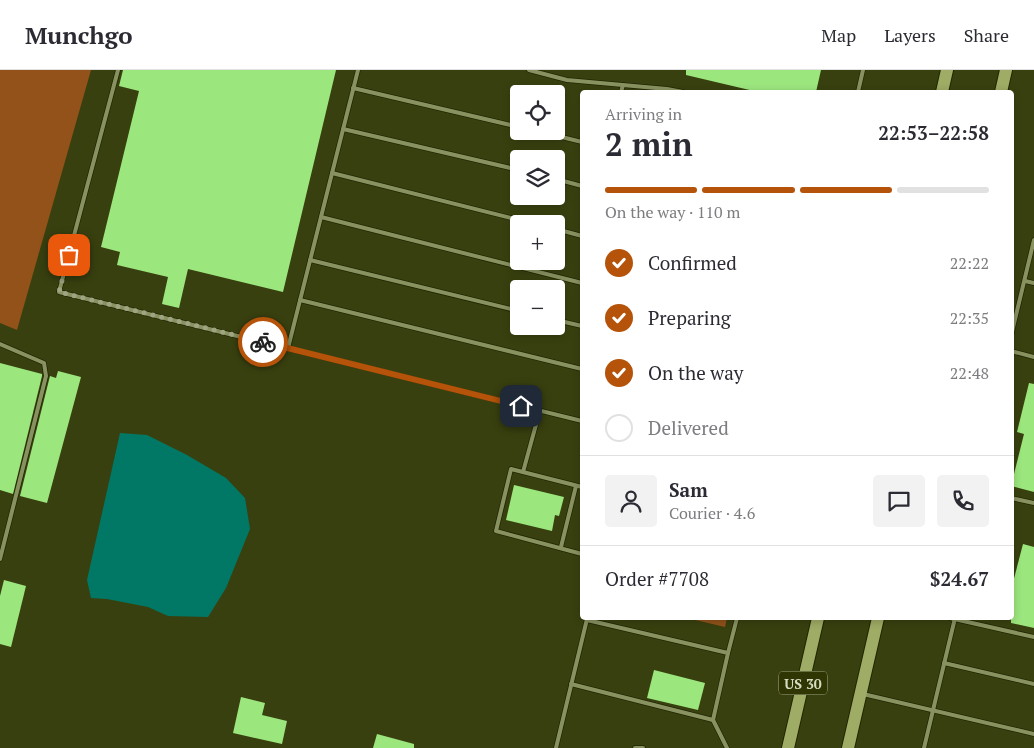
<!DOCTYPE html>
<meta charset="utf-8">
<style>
body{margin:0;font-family:"PT Serif",serif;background:#f2f2f3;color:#2b2b33;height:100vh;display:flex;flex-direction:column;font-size:19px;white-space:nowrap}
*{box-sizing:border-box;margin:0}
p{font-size:16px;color:#7c7c81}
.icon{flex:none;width:28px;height:28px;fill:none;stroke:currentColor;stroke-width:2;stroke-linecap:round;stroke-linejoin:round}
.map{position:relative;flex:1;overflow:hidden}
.details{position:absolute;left:580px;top:20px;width:434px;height:530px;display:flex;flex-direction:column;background:#fff;border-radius:5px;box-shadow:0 2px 8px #0003}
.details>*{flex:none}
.fabs{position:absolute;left:510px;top:15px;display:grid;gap:10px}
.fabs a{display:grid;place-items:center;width:55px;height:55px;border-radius:5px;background:#fff;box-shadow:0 2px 8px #0003;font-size:25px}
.pin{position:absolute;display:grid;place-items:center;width:42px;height:42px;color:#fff;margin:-21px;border-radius:10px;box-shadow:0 2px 8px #0006}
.courier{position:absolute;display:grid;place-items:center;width:50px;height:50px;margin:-25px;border:4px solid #b45309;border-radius:50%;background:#fff;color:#222;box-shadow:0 1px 6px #0007}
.head em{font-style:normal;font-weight:600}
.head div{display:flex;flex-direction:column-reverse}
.head{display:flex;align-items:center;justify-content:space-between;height:85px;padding:0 25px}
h1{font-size:32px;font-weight:600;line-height:38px}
.bar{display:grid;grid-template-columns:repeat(4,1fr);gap:8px 5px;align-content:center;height:60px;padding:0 25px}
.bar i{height:6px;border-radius:4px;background:#e1e1e2}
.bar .current{background:#b45309}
.bar p{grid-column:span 4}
.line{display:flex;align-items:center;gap:12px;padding:0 25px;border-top:1px solid #e1e1e2}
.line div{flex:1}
.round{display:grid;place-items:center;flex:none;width:52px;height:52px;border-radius:5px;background:#f2f2f3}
ol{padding:0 25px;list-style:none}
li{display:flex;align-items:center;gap:15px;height:55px}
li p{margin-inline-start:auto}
li .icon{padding:5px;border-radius:50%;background:#b45309;color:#fff;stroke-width:4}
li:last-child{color:#7c7c81}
li i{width:28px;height:28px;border:2px solid #e1e1e2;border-radius:50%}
header{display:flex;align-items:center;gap:30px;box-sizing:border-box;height:70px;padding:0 25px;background:#fff;border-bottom:1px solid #e1e1e2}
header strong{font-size:24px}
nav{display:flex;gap:28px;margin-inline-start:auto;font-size:18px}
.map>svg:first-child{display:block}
</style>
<header>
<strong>Munchgo</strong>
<nav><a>Map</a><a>Layers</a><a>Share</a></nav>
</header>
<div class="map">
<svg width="1034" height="678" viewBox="0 0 1034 678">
<rect width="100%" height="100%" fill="#39400f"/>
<g fill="#92521a">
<polygon points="0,0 91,0 17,260 0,253"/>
<polygon points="687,548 727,548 725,557"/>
</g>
<polygon fill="#017765" points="120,363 147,365 187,385 226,408 245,428 250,459 226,518 208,547 168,546 148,537 107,529 91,528 87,510"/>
<g fill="#9ce67e">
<polygon points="123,0 336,0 283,222 188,199 179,238 162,234 168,207 117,195 120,182 101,177 139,21 119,16"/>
<polygon points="686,0 821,0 816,22 758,22 686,5"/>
<polygon points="0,293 42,304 42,306 13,424 0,420"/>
<polygon points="58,301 81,307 47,433 20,426 50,306 56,308"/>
<polygon points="1029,313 1034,314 1034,422 1011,416 1024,364 1017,362"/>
<polygon points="514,415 564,427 559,446 555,445 552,461 506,450"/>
<polygon points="1023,474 1034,477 1034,558 1011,553 1011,520"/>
<polygon points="4,510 26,516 11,577 0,574 0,526"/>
<polygon points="654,600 705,613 698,640 647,628"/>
<polygon points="241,627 265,633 262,645 287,651 282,674 233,663"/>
<polygon points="377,664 414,674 414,678 373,678"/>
</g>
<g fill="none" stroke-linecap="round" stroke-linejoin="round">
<g stroke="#212602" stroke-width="5.5">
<g id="service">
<polyline points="118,0 59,222 582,351"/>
<polyline points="529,0 567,10 667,19 683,22"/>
<polyline points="353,18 519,57"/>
<polyline points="621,22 623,15"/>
<polyline points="858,22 863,0"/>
<polyline points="343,59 519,100"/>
<polyline points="537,61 582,72"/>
<polyline points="332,103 535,154"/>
<polyline points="556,109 582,116"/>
<polyline points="321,147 582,213"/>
<polyline points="556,159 582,166"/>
<polyline points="310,190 519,241"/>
<polyline points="1025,211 1034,213"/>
<polyline points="300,230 582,299"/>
<polyline points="556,250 582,256"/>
<polyline points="1011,266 1034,170"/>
<polyline points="0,274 44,293 46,306 0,489"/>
<polyline points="288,278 358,0"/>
<polyline points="1011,281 1034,287"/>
<polyline points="523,402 540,340"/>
<polyline points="582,417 511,399 496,461 582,484"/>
<polyline points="1011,428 1034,433"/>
<polyline points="561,477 576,416"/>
<polyline points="950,548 1034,567"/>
<polyline points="587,550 728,583 713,650 727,678"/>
<polyline points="728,583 737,548"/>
<polyline points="944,593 1034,614"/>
<polyline points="571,614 713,650"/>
<polyline points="863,624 1034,664"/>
<polyline points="556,678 587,549"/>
<polyline points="635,678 643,678"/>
<polyline points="924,678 955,548"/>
</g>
</g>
<g stroke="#212602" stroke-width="14">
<g id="primary">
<polyline points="942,22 947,0"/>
<polyline points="1001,22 1006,0"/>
<polyline points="788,678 818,548"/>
<polyline points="848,678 878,548"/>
</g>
</g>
<use href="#service" stroke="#889260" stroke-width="4"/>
<use href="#primary" stroke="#9fac65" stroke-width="12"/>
</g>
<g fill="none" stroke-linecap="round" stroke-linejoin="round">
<polyline stroke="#9fa583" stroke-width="5" stroke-dasharray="0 9" points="69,185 59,222 263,272"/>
<polyline stroke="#b45309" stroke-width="6" points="263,272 521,336"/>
</g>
<g text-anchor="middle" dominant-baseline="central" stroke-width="5" stroke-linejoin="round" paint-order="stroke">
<rect fill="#2f3603" stroke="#a4aa89" stroke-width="1" x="779" y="601.5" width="48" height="23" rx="4"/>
<g font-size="14" font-weight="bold" fill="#d6dcc2">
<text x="803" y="613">US 30</text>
</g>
</g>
</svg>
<div class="fabs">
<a><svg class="icon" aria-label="locate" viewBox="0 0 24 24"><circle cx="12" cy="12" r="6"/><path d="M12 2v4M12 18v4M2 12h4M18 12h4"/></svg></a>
<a><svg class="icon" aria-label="layers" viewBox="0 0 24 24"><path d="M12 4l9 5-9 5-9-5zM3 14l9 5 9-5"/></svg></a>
<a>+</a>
<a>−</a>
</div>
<div class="pin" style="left:69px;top:185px;background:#ea580c"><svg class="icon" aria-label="bag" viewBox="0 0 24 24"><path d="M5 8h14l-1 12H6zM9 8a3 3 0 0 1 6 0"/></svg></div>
<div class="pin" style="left:521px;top:336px;background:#1f2937"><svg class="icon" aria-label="home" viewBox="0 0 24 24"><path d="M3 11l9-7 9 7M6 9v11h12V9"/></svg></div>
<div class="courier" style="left:263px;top:272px"><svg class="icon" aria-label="bike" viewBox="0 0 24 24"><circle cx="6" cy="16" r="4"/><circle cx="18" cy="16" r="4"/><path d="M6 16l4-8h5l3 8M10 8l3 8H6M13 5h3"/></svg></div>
<section class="details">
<div class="head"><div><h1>2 min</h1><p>Arriving in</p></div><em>22:53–22:58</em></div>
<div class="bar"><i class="current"></i><i class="current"></i><i class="current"></i><i></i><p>On the way · 110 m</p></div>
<ol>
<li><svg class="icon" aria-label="check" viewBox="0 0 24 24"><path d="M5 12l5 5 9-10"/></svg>Confirmed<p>22:22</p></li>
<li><svg class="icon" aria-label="check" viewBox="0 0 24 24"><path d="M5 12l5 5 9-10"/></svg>Preparing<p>22:35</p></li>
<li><svg class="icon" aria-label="check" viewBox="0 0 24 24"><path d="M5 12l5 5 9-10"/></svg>On the way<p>22:48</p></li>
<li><i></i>Delivered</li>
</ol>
<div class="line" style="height:90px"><a class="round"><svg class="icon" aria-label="person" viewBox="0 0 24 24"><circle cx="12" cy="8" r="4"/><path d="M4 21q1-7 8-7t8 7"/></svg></a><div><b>Sam</b><p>Courier · 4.6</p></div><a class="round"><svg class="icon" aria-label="chat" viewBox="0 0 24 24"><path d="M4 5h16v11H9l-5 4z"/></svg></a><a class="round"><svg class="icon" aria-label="phone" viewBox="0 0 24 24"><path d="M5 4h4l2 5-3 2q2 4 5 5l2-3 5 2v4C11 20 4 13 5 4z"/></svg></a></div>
<div class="line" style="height:65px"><div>Order #7708</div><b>$24.67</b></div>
</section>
</div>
